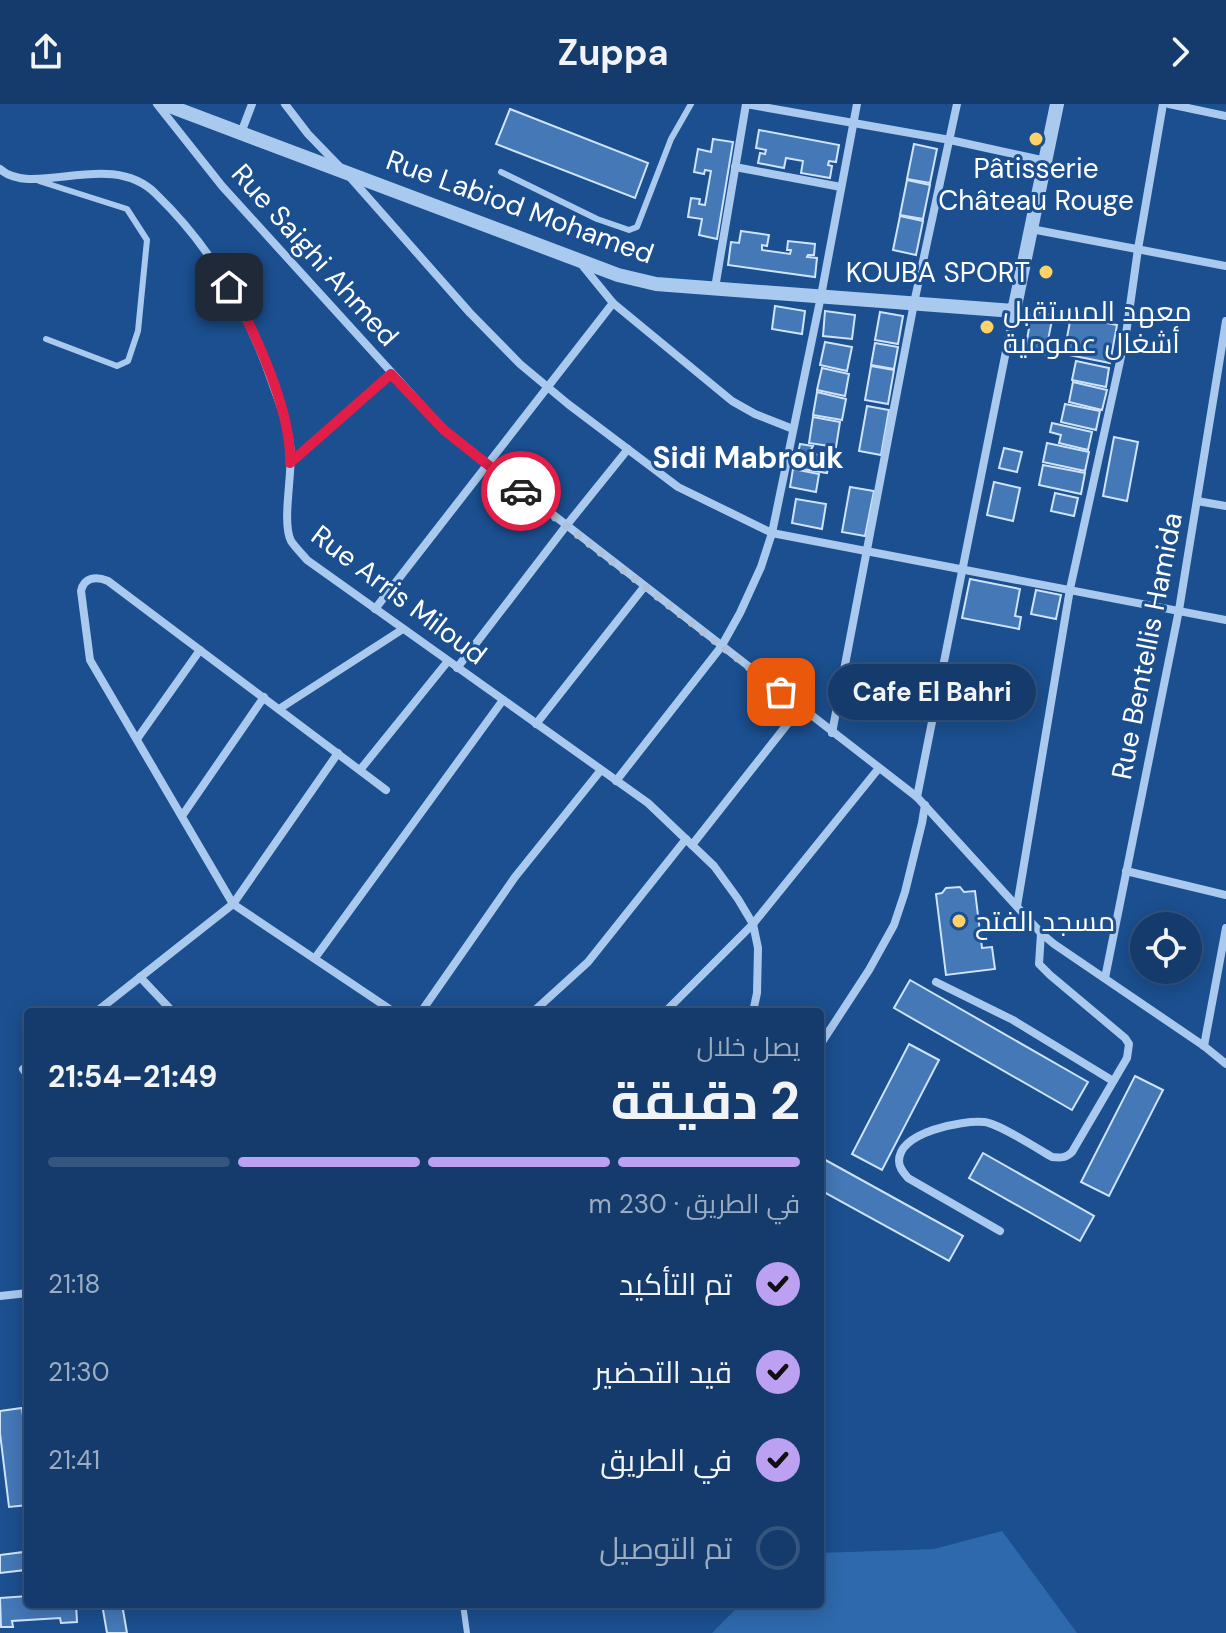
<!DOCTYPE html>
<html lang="ar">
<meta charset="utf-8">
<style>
body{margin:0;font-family:"DM Sans",Cairo,sans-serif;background:#1d4271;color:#f1f3f6;direction:rtl;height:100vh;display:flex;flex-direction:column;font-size:30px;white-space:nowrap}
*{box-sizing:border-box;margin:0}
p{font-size:26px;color:#9dadc1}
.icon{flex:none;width:44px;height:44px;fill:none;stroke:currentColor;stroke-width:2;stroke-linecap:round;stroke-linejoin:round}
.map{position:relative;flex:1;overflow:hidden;direction:ltr}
.drawer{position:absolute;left:24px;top:904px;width:800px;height:600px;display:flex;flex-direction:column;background:#143b6b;border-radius:8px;box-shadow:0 4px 20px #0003,0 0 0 2px #33557e;direction:rtl}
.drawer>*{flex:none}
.buttons{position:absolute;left:1130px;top:808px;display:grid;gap:16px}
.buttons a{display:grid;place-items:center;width:72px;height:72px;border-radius:50%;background:#143b6b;box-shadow:0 4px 20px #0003,0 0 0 2px #33557e;font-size:40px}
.pin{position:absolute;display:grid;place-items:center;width:68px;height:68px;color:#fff;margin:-34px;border-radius:16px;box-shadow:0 4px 12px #0006}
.courier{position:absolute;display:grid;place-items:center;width:80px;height:80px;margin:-40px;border:6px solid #e11d48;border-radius:50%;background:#fff;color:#222;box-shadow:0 2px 10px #0007}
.bubble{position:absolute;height:56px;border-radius:28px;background:#143b6b;box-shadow:0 4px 20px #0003,0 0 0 2px #33557e;font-size:26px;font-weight:700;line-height:56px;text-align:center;direction:rtl}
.overview em{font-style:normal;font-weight:700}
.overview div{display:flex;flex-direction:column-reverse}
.overview{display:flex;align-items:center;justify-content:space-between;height:136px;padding:0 24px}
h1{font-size:52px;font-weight:700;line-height:60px}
.bar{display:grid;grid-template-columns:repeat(4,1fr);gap:12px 8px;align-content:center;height:96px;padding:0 24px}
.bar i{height:10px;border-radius:6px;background:#33557e}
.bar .current{background:#bca0f2}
.bar p{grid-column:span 4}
ol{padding:0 24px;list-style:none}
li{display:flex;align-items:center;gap:24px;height:88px}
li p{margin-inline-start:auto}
li .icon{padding:8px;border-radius:50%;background:#bca0f2;color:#111;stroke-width:4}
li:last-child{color:#9dadc1}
li i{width:44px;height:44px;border:4px solid #33557e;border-radius:50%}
header{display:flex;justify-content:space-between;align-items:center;height:104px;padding:0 24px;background:#143b6b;font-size:36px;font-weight:700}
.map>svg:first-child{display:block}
</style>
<header><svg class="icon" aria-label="forward" viewBox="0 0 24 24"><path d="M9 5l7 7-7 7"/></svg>Zuppa<svg class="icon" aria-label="share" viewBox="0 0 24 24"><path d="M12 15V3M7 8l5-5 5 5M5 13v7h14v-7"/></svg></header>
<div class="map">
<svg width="1226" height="1529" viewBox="0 0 1226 1529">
<rect width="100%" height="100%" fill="#1b4f8f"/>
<polygon fill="#2e69ad" points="1002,1427 1077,1529 712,1529 734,1507 743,1500 820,1500 820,1449 934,1445"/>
<g fill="#4478b7" stroke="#cfe3fa" stroke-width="2">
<polygon points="510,5 648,59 635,94 496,40"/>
<polygon points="759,26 839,41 836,58 829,57 828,61 832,62 830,74 801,69 803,57 786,54 784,64 758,59 760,49 765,50 766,46 756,44"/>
<polygon points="713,35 733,38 717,135 699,131 702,115 688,113 691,94 700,95 699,100 705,101 711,67 705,66 704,70 694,68 698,45 711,48"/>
<polygon points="914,40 937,45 930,79 907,75"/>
<polygon points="907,76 930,81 923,115 900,111"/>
<polygon points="900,112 923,117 916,151 893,146"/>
<polygon points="741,127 769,131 767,142 762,141 762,146 790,150 791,146 787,146 788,137 815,140 814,151 808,151 807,153 817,154 815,173 728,161 731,138 739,139"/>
<polygon points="775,202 805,207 802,230 772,225"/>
<polygon points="825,207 855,211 852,235 823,232"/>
<polygon points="1032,207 1053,211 1045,251 1025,247"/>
<polygon points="880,208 903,212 898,240 875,236"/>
<polygon points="1071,212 1117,221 1110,259 1064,250"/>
<polygon points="825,238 852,243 847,267 820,261"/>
<polygon points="875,239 898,243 894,265 871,261"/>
<polygon points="1076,257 1109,264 1106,283 1072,276"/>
<polygon points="871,262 894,266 888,300 865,296"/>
<polygon points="822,264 849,270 845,292 817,286"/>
<polygon points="1073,278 1107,286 1102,306 1069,298"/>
<polygon points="817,288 846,295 842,316 813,311"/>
<polygon points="1065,300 1100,307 1096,326 1061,318"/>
<polygon points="867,302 889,306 881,351 859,347"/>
<polygon points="813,313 840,318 836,343 809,339"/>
<polygon points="1052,319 1092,328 1088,346 1059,339 1061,331 1050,328"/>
<polygon points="1114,333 1138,338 1127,397 1103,392"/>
<polygon points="1047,339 1089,348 1085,367 1043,358"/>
<polygon points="800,340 813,342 809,349 830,353 827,369 795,364"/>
<polygon points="1004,344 1022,348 1017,368 999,364"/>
<polygon points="1043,361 1085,369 1081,390 1039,381"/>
<polygon points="793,365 819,370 816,388 790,383"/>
<polygon points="994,378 1020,384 1013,417 987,411"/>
<polygon points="850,383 874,387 865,432 842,428"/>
<polygon points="1055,389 1078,394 1074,412 1051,407"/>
<polygon points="796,395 826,400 822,425 792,419"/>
<polygon points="970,475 1020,485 1015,512 1021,513 1019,525 962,514"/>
<polygon points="1036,486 1061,491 1056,515 1031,510"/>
<polygon points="960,783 964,788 975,787 982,844 992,843 995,865 946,871 936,790 942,789 946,784"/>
<polygon points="910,876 1088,978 1072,1006 894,904"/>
<polygon points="909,940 939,956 882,1066 852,1050"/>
<polygon points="1135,972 1163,986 1109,1092 1081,1078"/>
<polygon points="983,1049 1094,1112 1080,1137 969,1074"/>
<polygon points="820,1053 963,1132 949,1157 820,1086"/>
<polygon points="22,1304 28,1350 28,1401 9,1403 0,1329 0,1307"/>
<polygon points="24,1448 25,1466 0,1469 0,1451"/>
<polygon points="28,1492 28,1500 76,1500 77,1518 61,1519 60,1514 12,1517 13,1523 1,1523 0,1494"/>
<polygon points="86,1500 122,1500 127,1529 107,1529 102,1500 86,1503"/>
</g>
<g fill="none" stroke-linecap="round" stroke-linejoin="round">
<g stroke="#a9c9ee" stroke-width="6">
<polyline points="501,68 597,115 629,126 637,123 671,35 691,0"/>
<polyline points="39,77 127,105 147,136 138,227 128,257 117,262 46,235"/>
<polyline points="463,1500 467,1529"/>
</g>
<g stroke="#a9c9ee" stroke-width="8">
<polyline points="157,0 222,82 444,326 917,693 1041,829 1054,840 1204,942 1226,960"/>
<polyline points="285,0 308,30 339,62"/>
<polyline points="746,0 950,36 1046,57"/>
<polyline points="1169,0 1226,12"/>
<polyline points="241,29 252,0"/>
<polyline points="735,63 841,83"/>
<path d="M0 65C34 95 110 44 156 90 211 143 249 209 273 281 280 300 287 319 290 340 294 365 281 417 291 437 295 443 302 450 307 456L648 699 714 762 738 795 753 820 758 844 757 889 753 908"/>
<polyline points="349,72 470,209 520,260 568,300 678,383 772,429 1226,516"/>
<polyline points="1031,125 1226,162"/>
<polyline points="582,161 613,199 732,297 755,310 793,325"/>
<polyline points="715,184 746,0"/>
<polyline points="290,359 391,270"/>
<polyline points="1197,397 1226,402"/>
<polyline points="375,505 613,199"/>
<polyline points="457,564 566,422 628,345"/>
<polyline points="279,605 403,525"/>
<polyline points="536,620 644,483"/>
<polyline points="832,629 914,199 957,0"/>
<polyline points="137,635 200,546"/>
<polyline points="360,666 448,557"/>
<polyline points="616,677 721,543 740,509 761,463 772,429 821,192 857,0"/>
<path d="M386 686 108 477C96 472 84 473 81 487L90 556 233 800 394 908"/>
<polyline points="917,693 1014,207"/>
<polyline points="182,712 264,593"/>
<polyline points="692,741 800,604"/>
<polyline points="1126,767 1226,791"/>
<polyline points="1017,802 1070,485 1126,230 1138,145 1163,0"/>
<polyline points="315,854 503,596"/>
<polyline points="140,873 173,908"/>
<polyline points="1105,874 1179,506 1226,217"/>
<polyline points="936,878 1013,916 1113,977"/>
<polyline points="96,908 233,800 338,649"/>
<polyline points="421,908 515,773 601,666"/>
<polyline points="533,908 588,858 686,735"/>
<polyline points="665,908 753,820 879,664"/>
<polyline points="820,941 869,866 894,821 905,788 922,719 925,701"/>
<polyline points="1204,942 1226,824"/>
<polyline points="28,961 23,965 28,972"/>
<path d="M1000 1127 908 1074C904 1069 899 1064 899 1057 899 1028 962 1016 984 1018 998 1019 1038 1045 1052 1053 1061 1054 1066 1054 1072 1048L1127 954 1129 940 1125 934 1050 871 1039 860 1041 829"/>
<polyline points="0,1192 28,1189"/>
</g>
<polyline stroke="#a9c9ee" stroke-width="14" points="164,0 618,171 656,180 1014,207 1057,0"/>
</g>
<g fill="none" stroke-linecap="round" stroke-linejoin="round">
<polyline stroke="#afc1d8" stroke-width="8" stroke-dasharray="0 14.4" points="521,387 781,588"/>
<path stroke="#e11d48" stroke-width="10" d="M229 183C255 226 292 309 290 359L391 270 444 326 521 387"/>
</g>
<g fill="#ffd166" stroke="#1b4f8f" stroke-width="3">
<circle cx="1036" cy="35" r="8"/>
<circle cx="1046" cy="168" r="8"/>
<circle cx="987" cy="223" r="8"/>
<circle cx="959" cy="817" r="8"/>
</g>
<g text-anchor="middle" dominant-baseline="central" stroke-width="6" stroke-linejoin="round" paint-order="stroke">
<g font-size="28" fill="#fff" stroke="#1b4f8f" text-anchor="start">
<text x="1036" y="64" text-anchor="middle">Pâtisserie<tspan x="1036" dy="32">Château Rouge</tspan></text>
<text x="1030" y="168" text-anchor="end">KOUBA SPORT</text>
<text x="1003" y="207">معهد المستقبل<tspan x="1003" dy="32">أشغال عمومية</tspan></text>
<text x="975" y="817">مسجد الفتح</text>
</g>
<g font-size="28" fill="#fff" stroke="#1b4f8f">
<text transform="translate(520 103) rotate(20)">Rue Labiod Mohamed</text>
<text transform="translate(315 151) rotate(48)">Rue Saighi Ahmed</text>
<text transform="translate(399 491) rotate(37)">Rue Arris Miloud</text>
<text transform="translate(1147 542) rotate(-79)">Rue Bentellis Hamida</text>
</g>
<g font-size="30" font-weight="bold" fill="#fff" stroke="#1b4f8f">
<text x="748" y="353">Sidi Mabrouk</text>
</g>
</g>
</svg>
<div class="buttons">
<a><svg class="icon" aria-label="locate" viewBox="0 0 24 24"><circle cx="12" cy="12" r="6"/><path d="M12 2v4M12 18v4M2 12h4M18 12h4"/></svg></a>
</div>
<div class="pin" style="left:781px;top:588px;background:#ea580c"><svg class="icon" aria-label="bag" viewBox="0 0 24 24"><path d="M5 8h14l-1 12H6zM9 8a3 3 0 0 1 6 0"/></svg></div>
<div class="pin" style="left:229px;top:183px;background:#1f2937"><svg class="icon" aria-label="home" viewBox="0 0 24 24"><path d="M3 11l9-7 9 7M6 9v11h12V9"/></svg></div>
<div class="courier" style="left:521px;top:387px"><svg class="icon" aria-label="car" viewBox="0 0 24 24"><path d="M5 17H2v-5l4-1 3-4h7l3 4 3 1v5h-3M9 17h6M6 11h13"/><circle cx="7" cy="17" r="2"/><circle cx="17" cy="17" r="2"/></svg></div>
<div class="bubble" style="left:828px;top:560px;width:208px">Cafe El Bahri</div>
<section class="drawer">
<div class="overview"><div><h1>2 دقيقة</h1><p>يصل خلال</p></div><em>21:49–21:54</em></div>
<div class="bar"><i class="current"></i><i class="current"></i><i class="current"></i><i></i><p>في الطريق · 230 m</p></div>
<ol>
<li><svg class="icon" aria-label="check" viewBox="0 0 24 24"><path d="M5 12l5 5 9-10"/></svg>تم التأكيد<p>21:18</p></li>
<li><svg class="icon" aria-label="check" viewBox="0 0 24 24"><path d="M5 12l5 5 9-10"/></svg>قيد التحضير<p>21:30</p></li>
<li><svg class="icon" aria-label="check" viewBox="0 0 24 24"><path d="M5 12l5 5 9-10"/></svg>في الطريق<p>21:41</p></li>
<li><i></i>تم التوصيل</li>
</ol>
</section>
</div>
